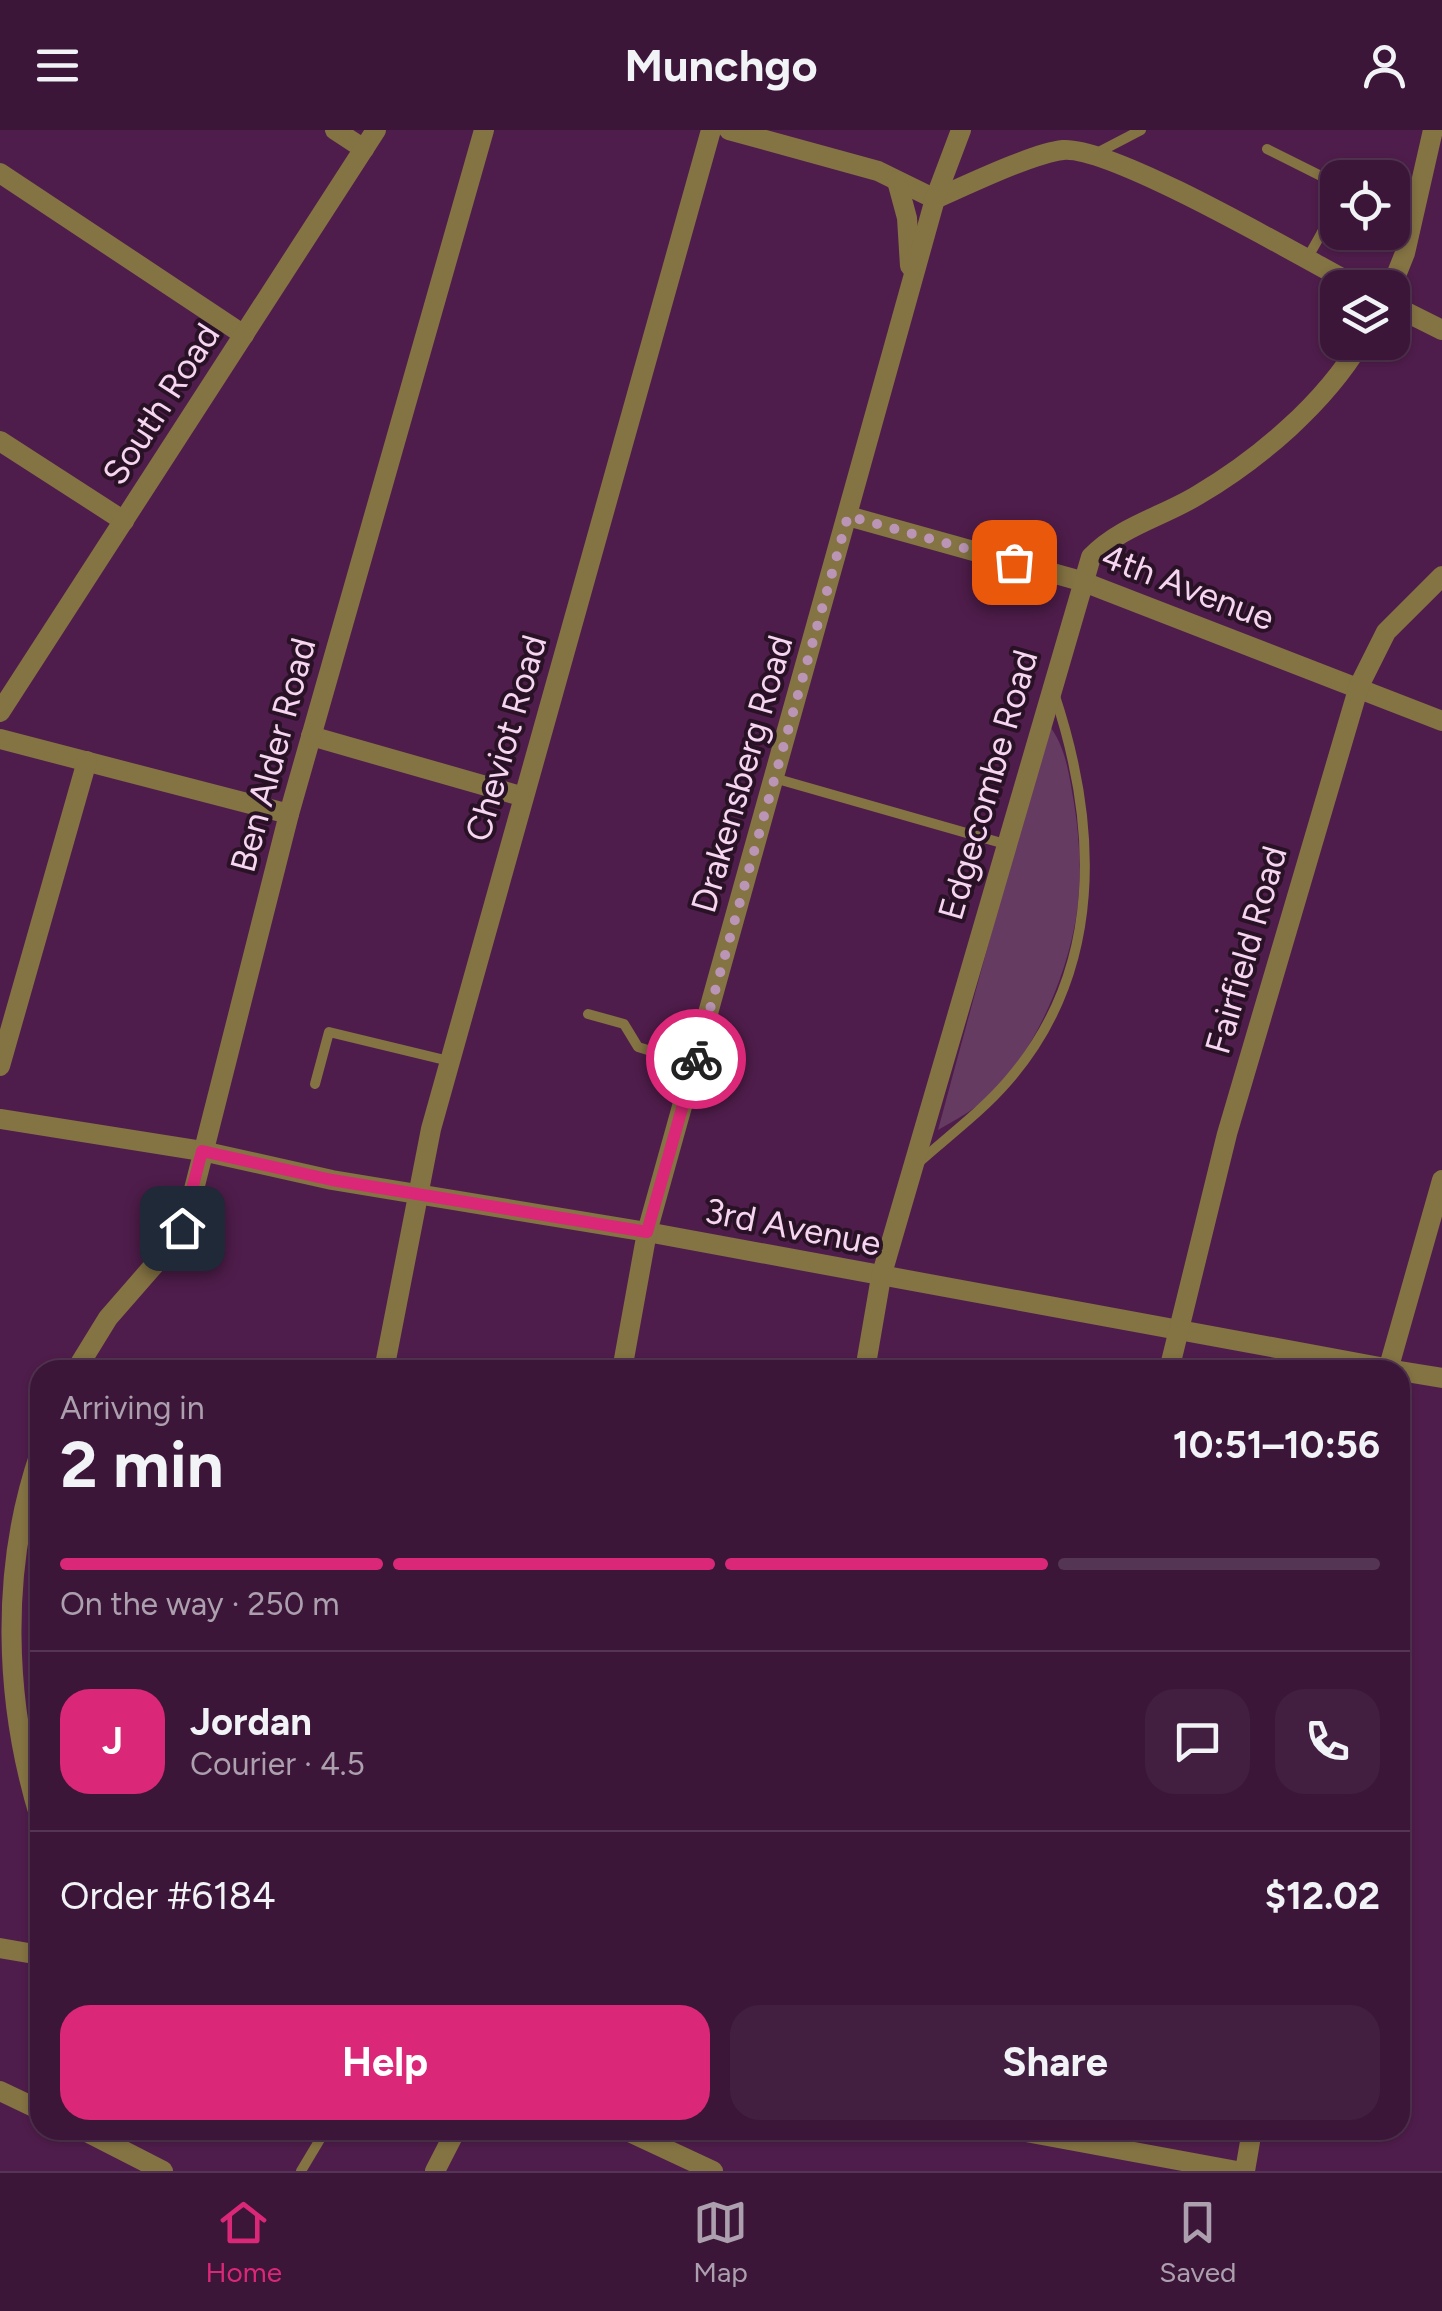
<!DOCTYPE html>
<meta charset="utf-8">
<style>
body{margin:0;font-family:Figtree,sans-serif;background:#421f40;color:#f1f3f6;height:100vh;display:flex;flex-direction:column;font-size:38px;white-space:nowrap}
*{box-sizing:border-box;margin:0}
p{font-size:32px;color:#ac9fae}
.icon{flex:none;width:55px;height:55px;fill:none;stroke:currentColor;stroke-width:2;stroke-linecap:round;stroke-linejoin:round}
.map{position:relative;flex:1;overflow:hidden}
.panel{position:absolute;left:30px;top:1230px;width:1380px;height:780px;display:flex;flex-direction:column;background:#3b1638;border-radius:30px;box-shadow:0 2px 8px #0004,0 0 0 2px #543553}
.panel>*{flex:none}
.buttons{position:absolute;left:1320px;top:30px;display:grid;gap:20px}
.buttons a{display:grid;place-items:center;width:90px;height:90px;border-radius:20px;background:#3b1638;box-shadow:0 2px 8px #0004,0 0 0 2px #543553;font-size:50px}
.pin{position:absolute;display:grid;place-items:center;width:85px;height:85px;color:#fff;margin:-42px;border-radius:20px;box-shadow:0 5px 15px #0006}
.courier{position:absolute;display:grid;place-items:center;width:100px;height:100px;margin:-50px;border:8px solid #db2777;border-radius:50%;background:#fff;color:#222;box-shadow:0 2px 12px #0007}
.summary em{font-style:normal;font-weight:700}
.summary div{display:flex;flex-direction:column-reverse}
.summary{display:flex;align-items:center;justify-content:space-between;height:170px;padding:0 30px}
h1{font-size:65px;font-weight:700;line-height:75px}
.bar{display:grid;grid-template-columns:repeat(4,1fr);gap:15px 10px;align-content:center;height:120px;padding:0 30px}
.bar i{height:12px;border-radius:8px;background:#543553}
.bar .active{background:#db2777}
.bar p{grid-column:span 4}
.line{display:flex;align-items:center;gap:25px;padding:0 30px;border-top:2px solid #543553}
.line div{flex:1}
.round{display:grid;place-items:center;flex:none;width:105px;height:105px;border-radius:30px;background:#421f40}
.cta{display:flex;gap:20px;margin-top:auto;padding:20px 30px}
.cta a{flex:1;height:115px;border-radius:30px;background:#db2777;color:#fff;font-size:40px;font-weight:700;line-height:115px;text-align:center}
.cta a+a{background:#421f40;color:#f1f3f6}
header{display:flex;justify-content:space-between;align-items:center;height:130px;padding:0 30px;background:#3b1638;font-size:45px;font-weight:700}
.tab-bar{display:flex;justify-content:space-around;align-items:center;height:140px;border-top:2px solid #543553;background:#3b1638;font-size:28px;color:#ac9fae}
.tab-bar a{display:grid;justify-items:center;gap:5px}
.tab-bar .active{color:#db2777}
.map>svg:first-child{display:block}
</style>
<header><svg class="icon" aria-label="menu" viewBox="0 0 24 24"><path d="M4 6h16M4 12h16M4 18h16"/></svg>Munchgo<svg class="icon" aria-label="person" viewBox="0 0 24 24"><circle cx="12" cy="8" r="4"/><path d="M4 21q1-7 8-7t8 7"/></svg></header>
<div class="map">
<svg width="1442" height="2041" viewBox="0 0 1442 2041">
<rect width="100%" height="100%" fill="#4f1d4b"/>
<path fill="#663b62" d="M1048 594C1066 616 1069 645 1074 673 1080 710 1082 751 1076 788 1066 850 1029 937 977 976 965 985 951 992 938 1000Z"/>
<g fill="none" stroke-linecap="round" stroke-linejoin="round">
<g stroke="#847343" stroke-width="10">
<path d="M1267 19 1331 51C1342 76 1319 106 1307 129"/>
<polyline points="1095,24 1141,0"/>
<polyline points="774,648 1005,714"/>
<polyline points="588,884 624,894 638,917 693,934"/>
<polyline points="315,954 329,902 449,931"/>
<path d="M917 1034C947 1007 981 982 1007 952 1105 840 1098 695 1054 563"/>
<polyline points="301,2041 322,2006 332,2000"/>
</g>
<g stroke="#847343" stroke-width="20">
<polyline points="335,0 364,19"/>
<polyline points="729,0 878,41 935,69"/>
<polyline points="0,43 244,205"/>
<polyline points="897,51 907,88 910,136"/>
<path d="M935 69C965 56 1033 23 1063 20 1113 16 1305 129 1360 158"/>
<polyline points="1391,158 1405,123 1433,0"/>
<polyline points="1392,175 1442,200"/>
<polyline points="0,311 124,391"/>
<polyline points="848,386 1081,451 1442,591"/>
<polyline points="0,582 376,0"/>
<polyline points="311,606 521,666"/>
<polyline points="0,609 289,684"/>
<polyline points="0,936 87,631"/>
<polyline points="0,989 202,1021 332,1050 647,1102 1396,1240"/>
<polyline points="76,1240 108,1188 169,1118 190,1075 289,684 484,0"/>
<polyline points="384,1240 431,999 711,0"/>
<polyline points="622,1240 647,1102 935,69 961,0"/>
<path d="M865 1240 881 1147 1091 427C1121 396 1162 387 1198 365 1259 329 1324 274 1361 212"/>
<polyline points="1169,1240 1227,1004 1359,556 1386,502 1442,446"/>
<polyline points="1388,1240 1442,1050"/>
<polyline points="1400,1241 1442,1248"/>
<path d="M40 1323C0 1439 4 1571 40 1688"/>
<polyline points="0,1818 40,1825"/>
<polyline points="0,1961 40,1980"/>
<polyline points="83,2000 163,2041"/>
<polyline points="625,2000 713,2041"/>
<polyline points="1015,2000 1237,2041"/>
<polyline points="435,2041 456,2000"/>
<polyline points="1245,2041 1252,2000"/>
</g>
</g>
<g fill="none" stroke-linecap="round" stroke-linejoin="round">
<polyline stroke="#bb95b6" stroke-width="10" stroke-dasharray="0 18" points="696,929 848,386 1014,432"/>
<polyline stroke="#db2777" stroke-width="12" points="182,1098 202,1021 332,1050 647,1102 696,929"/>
</g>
<g text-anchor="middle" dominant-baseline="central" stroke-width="8" stroke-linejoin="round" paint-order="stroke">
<g font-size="35" fill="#f5d5f0" stroke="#291226">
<text transform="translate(161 274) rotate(-57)">South Road</text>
<text transform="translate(1188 457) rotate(21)">4th Avenue</text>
<text transform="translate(506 608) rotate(-74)">Cheviot Road</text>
<text transform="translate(273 625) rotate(-75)">Ben Alder Road</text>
<text transform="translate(742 644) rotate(-74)">Drakensberg Road</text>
<text transform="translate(988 655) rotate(-74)">Edgecombe Road</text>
<text transform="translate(1246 820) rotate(-74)">Fairfield Road</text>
<text transform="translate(793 1097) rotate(11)">3rd Avenue</text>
</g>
</g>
</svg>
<div class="buttons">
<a><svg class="icon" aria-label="locate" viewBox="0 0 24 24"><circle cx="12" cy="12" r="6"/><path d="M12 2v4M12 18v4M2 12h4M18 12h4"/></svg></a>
<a><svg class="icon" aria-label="layers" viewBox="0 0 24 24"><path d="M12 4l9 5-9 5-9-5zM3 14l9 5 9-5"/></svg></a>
</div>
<div class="pin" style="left:1014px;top:432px;background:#ea580c"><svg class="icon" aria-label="bag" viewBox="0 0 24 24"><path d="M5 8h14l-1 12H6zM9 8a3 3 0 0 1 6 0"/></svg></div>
<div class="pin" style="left:182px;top:1098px;background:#1f2937"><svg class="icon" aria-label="home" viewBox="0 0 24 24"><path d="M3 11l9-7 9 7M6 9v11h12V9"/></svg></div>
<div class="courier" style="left:696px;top:929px"><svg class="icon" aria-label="bike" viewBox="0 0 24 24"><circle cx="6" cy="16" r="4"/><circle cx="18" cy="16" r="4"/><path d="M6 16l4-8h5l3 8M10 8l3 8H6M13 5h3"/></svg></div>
<section class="panel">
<div class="summary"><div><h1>2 min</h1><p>Arriving in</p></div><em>10:51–10:56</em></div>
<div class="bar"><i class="active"></i><i class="active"></i><i class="active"></i><i></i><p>On the way · 250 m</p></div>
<div class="line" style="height:180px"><b class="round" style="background:#db2777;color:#fff">J</b><div><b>Jordan</b><p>Courier · 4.5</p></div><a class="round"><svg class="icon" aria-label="chat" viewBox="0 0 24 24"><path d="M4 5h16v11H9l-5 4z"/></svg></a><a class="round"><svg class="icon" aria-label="phone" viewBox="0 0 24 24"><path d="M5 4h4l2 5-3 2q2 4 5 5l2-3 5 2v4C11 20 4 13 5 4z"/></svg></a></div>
<div class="line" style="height:130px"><div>Order #6184</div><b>$12.02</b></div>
<div class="cta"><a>Help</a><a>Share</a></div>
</section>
</div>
<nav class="tab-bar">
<a class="active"><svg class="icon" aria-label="home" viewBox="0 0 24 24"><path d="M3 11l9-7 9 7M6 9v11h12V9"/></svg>Home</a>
<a><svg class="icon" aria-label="map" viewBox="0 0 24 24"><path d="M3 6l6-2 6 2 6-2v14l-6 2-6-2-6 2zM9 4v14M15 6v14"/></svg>Map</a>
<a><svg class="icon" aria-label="saved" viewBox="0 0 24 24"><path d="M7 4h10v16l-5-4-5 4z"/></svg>Saved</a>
</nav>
